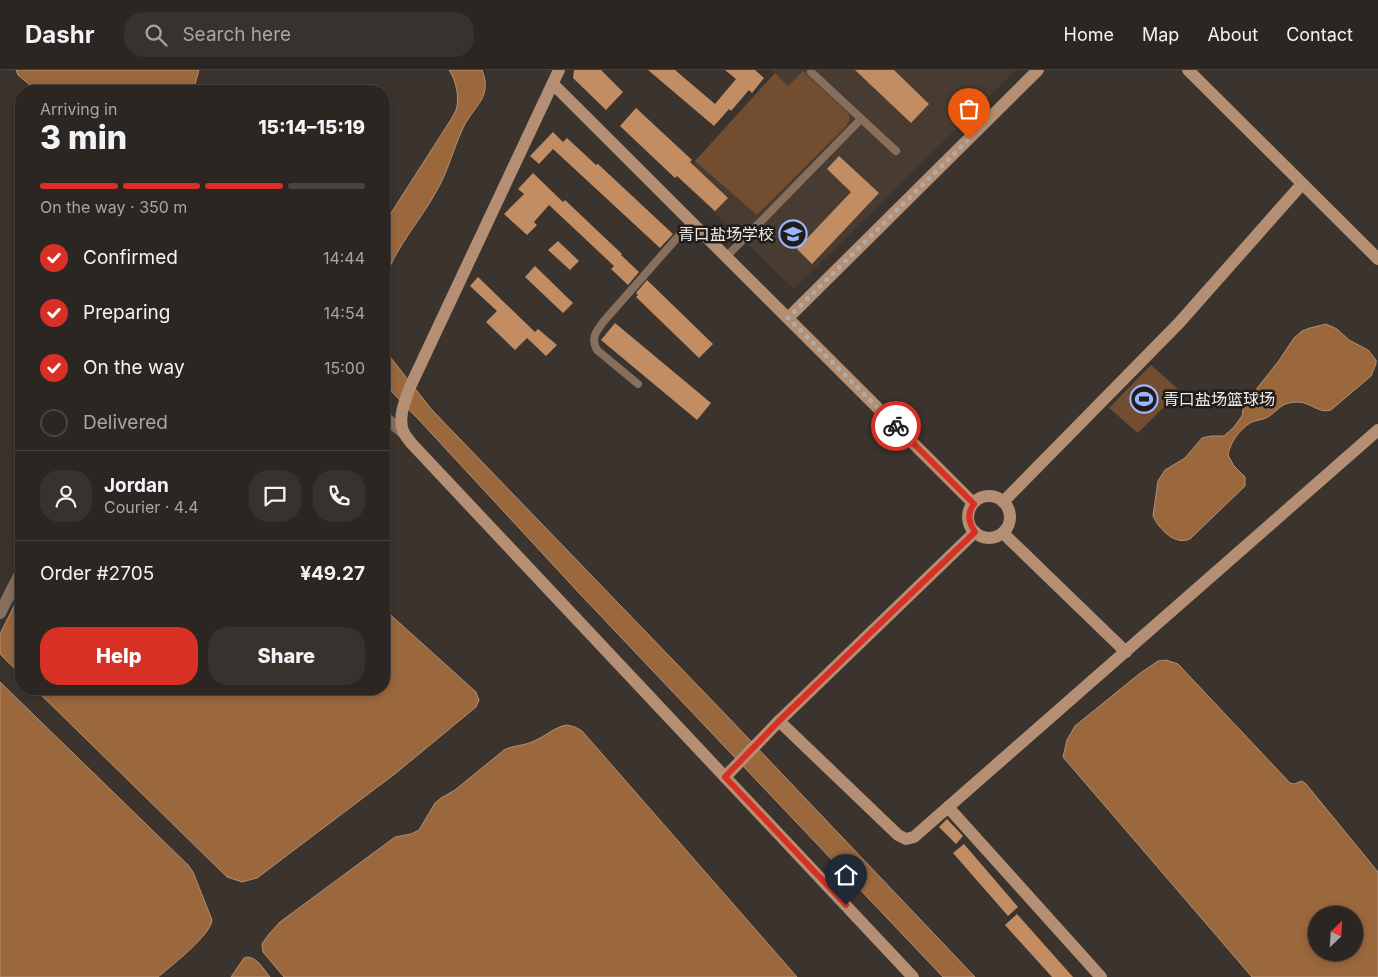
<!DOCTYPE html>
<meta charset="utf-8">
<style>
body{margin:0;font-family:Inter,"Noto Sans SC",sans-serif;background:#38322f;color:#f1f3f6;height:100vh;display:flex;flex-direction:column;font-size:19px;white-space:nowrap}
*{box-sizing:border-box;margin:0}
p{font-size:16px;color:#a6a5a5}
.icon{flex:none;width:28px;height:28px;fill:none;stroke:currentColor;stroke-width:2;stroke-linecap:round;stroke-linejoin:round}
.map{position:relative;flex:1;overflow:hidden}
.drawer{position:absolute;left:15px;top:15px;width:375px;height:610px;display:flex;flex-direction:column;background:#2c2622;border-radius:20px;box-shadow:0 2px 8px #0003,0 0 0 1px #484340}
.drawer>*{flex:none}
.needle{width:32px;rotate:25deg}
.fabs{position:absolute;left:1308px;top:836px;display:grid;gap:10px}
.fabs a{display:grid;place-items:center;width:55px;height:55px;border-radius:50%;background:#2c2622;box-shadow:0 2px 8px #0003,0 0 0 1px #484340;font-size:25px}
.pin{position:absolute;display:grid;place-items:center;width:42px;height:42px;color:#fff;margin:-51px -21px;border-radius:50% 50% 50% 0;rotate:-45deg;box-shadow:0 0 5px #0007}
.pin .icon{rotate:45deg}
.courier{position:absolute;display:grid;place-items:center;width:50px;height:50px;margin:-25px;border:4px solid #d93025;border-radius:50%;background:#fff;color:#222;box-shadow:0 1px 6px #0007}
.headline em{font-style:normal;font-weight:800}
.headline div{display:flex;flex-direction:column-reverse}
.headline{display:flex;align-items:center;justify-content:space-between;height:85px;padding:0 25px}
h1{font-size:32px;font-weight:800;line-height:38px}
.bar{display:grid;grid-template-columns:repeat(4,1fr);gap:8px 5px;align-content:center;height:60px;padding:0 25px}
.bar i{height:6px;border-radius:4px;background:#484340}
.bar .active{background:#d93025}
.bar p{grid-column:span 4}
.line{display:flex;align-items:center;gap:12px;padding:0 25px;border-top:1px solid #484340}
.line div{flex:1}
.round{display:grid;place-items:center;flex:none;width:52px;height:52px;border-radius:20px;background:#38322f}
ol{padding:0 25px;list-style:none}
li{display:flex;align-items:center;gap:15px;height:55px}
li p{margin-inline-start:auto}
li .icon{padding:5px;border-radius:50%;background:#d93025;color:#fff;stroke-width:4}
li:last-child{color:#a6a5a5}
li i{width:28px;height:28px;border:2px solid #484340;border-radius:50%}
.cta{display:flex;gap:10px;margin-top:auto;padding:10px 25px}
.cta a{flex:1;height:58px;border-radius:20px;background:#d93025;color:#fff;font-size:20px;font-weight:800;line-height:58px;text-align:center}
.cta a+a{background:#38322f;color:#f1f3f6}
header{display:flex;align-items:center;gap:30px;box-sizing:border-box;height:70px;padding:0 25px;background:#2c2622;border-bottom:1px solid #484340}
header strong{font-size:24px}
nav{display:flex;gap:28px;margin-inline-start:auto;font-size:18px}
.search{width:350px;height:45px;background:#38322f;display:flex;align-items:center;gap:12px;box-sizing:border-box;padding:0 18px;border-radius:20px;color:#a6a5a5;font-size:19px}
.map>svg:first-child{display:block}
</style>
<header>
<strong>Dashr</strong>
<div class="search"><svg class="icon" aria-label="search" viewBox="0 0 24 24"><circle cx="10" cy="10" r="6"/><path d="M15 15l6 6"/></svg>Search here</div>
<nav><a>Home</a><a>Map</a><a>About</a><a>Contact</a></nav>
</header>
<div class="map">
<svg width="1378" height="907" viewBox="0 0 1378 907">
<rect width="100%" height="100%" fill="#3b332d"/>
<polygon fill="#483c32" points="772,0 1016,0 794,219 679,109 775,3"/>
<g fill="#734d30">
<polygon points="803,1 849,44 850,48 847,55 757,145 695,91 775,3 788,16"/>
<polygon points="1151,295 1180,321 1138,363 1109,338"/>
</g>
<g fill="#9b673d" stroke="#b58f70" fill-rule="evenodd">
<polygon points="16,0 199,0 193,21 37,21 18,5"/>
<path d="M449 0H482C493 28 474 35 463 58 453 79 448 102 436 122 420 151 395 178 384 211V154L450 51C452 48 454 44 456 40 460 28 456 10 449 0Z"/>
<path d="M1326 254 1337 259 1349 270 1368 280 1376 290V294L1371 306 1331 340C1319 344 1310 332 1298 332 1281 332 1280 339 1268 347 1263 350 1255 350 1250 353 1239 360 1230 373 1228 385L1234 396 1245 407V416L1190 469C1175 476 1159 459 1153 446L1158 411 1165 400 1185 388 1202 368 1211 366H1224L1234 357 1242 346 1244 334 1247 328 1254 322 1278 292 1294 268 1302 261 1310 258Z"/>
<polygon points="384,274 387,283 432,340 727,646 975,907 943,907 580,524 421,352 389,319 384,311"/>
<polygon points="21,522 21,605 0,584 0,564"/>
<polygon points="384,539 476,622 479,630 476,637 396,703 257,808 242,812 227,807 35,619 384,619"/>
<path d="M1166 590 1178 594 1290 713 1294 714 1302 711 1306 714 1378 802V907H1252L1063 687 1067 670 1075 656 1139 604 1158 591ZM1316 845H1354V882H1316Z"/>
<path d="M0 612 188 795 193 802 212 850C211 865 171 896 158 907H0Z"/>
<path d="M567 655 575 657 582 661 797 907H284L263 882 262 874 269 864 280 852 395 767 411 764 419 760 435 733 441 728 455 720 504 680C514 675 524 676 534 671 546 666 554 657 567 655Z"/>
<path d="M248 887C258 888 264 900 270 907H231L244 888Z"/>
</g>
<g fill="#c38d63">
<polygon points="574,0 601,0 623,22 606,40 573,8"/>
<polygon points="648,0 675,0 715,34 736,9 725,0 755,0 764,8 752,23 749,20 731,41 729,39 714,56"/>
<polygon points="855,0 894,0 929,34 911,53"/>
<polygon points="636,38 692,90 690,92 728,128 715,141 677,106 675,108 620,56"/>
<polygon points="553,62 563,72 567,68 596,95 598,94 673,164 660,178 553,79 539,94 530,86"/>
<polygon points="839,86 879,123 812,194 797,179 851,122 827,99"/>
<polygon points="533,103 563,132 565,130 622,184 621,185 639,202 628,215 611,199 614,196 549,135 534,152 537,155 527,165 504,144 524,124 518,119"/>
<polygon points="558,171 579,191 570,200 548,180"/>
<polygon points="535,196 573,233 563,243 525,207"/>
<polygon points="478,207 535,262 538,259 557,275 546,286 527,268 515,280 486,252 497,241 470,216"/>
<polygon points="647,210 713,274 699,288 636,227 638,225 636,223"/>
<polygon points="615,253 711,333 697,350 601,270"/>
<polygon points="947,749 963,766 956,774 939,757"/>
<polygon points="964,774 1018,837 1008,846 953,783"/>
<polygon points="1017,844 1073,907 1052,907 1005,855"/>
</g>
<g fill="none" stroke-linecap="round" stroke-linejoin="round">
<g stroke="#876f5e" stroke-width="8">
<polyline points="811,2 896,81"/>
<polyline points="727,186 861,49"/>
<path d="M638 314 597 280C590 268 597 260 604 251L691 152"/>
</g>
<g stroke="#876f5e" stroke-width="12">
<polyline points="384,347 403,362"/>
<polyline points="0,543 21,502"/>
</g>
<g stroke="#b48f73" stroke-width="12">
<path d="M559 0 410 317C405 331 398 347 403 361 405 366 409 370 412 374L913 907"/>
<polyline points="1188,0 1378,189"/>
<polyline points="553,14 973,433"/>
<polyline points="788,248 1038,0"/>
<circle cx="989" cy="447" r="21"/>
<polyline points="1003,432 1179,253 1302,114"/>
<polyline points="1003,463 1126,582"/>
<polyline points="779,651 898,765 906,769 914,767 1378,360"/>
<polyline points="725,707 779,651 975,462"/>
<polyline points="948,737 1101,907"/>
</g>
</g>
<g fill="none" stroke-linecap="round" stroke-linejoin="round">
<polyline stroke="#b1aba7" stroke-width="5" stroke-dasharray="0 9" points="896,356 788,248 969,69"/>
<path stroke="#d93025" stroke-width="6" d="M846 835 725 707 779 651 975 462C968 452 967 443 974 434L896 356"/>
</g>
<defs>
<g id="school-ring" transform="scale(1.4375)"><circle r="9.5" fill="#201c19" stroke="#9ab5fd" stroke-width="1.5"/><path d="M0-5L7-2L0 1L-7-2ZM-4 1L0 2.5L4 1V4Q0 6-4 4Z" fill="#9ab5fd"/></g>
<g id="stadium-ring" transform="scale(1.4375)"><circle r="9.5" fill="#201c19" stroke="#9ab5fd" stroke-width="1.5"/><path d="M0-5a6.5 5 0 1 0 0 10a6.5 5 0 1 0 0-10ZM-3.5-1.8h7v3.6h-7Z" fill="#9ab5fd"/></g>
</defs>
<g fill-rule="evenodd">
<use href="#school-ring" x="793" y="164"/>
<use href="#stadium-ring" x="1144" y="329"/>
</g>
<g text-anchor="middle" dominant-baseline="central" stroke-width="5" stroke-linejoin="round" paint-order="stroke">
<g font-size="16" fill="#f1ece8" stroke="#201c19" text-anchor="end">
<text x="774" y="164">青口盐场学校</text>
<text x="1163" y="329" text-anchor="start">青口盐场篮球场</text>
</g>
</g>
</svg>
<div class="fabs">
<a><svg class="needle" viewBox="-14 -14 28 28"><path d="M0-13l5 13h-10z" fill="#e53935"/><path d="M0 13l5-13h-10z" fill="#a6a5a5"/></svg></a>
</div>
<div class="pin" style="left:969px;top:69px;background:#ea580c"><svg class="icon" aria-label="bag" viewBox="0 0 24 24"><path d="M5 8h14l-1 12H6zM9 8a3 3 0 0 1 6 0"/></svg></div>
<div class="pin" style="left:846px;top:835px;background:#1f2937"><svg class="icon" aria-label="home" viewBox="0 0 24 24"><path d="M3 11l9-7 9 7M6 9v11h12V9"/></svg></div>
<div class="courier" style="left:896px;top:356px"><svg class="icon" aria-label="bike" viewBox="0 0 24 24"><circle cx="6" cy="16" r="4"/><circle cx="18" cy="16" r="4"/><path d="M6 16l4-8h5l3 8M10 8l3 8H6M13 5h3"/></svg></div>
<section class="drawer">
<div class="headline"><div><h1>3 min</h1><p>Arriving in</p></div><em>15:14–15:19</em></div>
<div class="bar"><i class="active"></i><i class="active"></i><i class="active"></i><i></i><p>On the way · 350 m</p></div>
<ol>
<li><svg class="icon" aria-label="check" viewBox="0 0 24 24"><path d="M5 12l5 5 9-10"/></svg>Confirmed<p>14:44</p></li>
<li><svg class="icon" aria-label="check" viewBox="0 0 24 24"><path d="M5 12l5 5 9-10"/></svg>Preparing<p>14:54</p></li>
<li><svg class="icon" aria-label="check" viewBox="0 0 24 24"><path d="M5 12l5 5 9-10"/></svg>On the way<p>15:00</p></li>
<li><i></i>Delivered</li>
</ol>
<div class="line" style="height:90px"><a class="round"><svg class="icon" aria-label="person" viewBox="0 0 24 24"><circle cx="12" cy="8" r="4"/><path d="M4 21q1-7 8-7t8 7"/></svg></a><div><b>Jordan</b><p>Courier · 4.4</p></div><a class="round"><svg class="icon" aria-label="chat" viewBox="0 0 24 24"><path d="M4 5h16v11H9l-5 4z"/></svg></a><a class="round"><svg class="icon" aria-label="phone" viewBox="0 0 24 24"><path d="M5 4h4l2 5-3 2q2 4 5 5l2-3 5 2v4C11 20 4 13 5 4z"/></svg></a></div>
<div class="line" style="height:65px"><div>Order #2705</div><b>¥49.27</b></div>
<div class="cta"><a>Help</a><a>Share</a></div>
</section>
</div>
